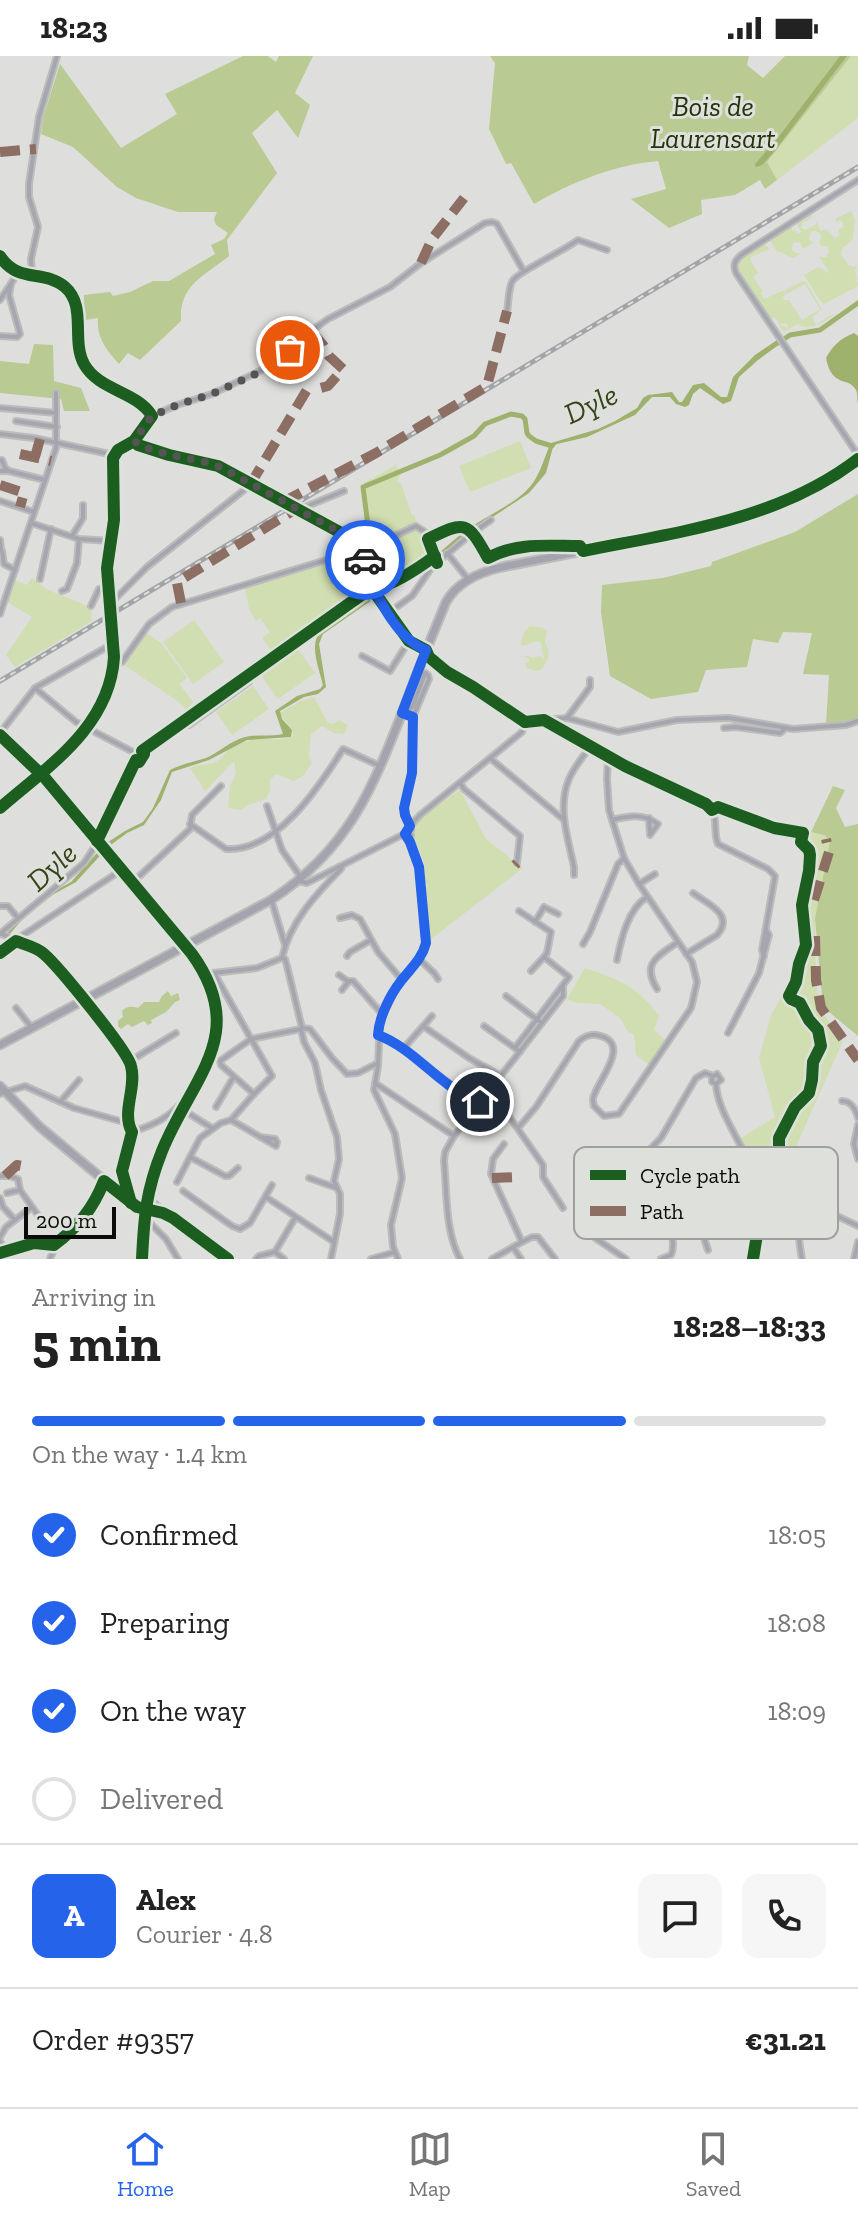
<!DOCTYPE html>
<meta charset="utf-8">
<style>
body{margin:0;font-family:"Zilla Slab",serif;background:#f6f6f6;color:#222;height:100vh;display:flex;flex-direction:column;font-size:30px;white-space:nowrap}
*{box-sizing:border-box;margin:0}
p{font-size:26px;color:#767676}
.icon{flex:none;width:44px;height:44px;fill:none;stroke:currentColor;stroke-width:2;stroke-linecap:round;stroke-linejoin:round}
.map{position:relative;height:1203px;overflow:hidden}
.panel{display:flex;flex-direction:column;background:#fff;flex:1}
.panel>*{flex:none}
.scale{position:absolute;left:24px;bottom:20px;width:92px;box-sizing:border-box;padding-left:8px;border:4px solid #0b0b0a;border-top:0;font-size:22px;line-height:28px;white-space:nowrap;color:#0b0b0a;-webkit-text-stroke:6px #dee0dc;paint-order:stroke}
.pin{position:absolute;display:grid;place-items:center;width:68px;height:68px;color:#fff;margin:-34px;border:4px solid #fff;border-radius:50%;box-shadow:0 2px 8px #0007}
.courier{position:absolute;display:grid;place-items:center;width:80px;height:80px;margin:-40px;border:6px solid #2563eb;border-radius:50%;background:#fff;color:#222;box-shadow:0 2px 10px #0007}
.head em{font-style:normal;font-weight:700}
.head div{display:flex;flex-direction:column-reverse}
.head{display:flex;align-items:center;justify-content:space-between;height:136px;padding:0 32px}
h1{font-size:52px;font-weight:700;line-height:60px}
.bar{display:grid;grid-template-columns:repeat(4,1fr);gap:12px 8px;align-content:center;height:96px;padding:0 32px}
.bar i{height:10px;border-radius:6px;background:#e0e0e0}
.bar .selected{background:#2563eb}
.bar p{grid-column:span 4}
.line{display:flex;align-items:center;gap:20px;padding:0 32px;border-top:2px solid #e0e0e0}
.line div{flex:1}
.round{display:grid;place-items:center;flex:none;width:84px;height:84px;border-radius:16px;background:#f6f6f6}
ol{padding:0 32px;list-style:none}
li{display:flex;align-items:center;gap:24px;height:88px}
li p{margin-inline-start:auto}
li .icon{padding:8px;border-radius:50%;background:#2563eb;color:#fff;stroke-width:4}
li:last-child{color:#767676}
li i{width:44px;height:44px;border:4px solid #e0e0e0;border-radius:50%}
.status{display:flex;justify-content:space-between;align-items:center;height:56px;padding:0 40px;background:#fff;direction:ltr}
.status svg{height:22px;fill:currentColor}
.dock{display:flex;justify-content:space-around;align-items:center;height:112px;border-top:2px solid #e0e0e0;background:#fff;font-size:22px;color:#767676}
.dock a{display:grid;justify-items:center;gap:4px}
.dock .selected{color:#2563eb}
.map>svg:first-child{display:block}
</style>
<div class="status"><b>18:23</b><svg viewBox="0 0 49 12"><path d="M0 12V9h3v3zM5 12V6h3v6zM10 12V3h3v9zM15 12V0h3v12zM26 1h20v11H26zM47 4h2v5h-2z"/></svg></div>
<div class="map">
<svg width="858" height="1203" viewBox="0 0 858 1203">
<rect width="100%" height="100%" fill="#dedfdd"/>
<g fill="#d0deb1">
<polygon points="851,0 858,0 858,62 777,124 767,106"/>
<polygon points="851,155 855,164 853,183 843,192 841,198 848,209 853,211 858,209 855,214 858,230 824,248 821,246 804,219 818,211 830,217 819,201 826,201 829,195 827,190 821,190 819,186 821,182 820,177 815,175 811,176 809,183 813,187 803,193 800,186 793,187 792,195 800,198 793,202 777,195 770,185 791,170 793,175 795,174 798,178 801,176 796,167 799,167 809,161 810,158 813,163 811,162 802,167 801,172 806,174 816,168 816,165 821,175 826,173 835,182 840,179 838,174 844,170 841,164 837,166 835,163"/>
<path d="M764 188 770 193 751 201V205L758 217 753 221 763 235 761 237 764 243 784 234 786 238 783 241 784 244H789L802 264 820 253 805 228 787 238 785 234 803 225 806 226 822 253 812 261 816 269 829 260 836 258C823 266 812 276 797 268L784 276 780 271 784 269 786 272 788 270 785 266 780 270 775 261 771 263 738 213 740 203Z"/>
<polygon points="520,385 531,412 470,436 459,410"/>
<polygon points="396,409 400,419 397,425 401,428 412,459 415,459 416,467 372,490 364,427"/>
<polygon points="414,471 424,476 434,502 380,535 372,492"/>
<polygon points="354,500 359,503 367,531 305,575 303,573 295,578 296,581 278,594 276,592 277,595 273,597 262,582 270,576 260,562 256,565 249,553 245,532"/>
<polygon points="32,522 46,533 90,551 92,565 15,611 6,599 32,561 7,546 14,524 27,529"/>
<polygon points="194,564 224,606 193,628 163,586"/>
<path d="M530 570 543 572 547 575 545 587C552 597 548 604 542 613L536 615 527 612 525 607 529 606V603L523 600H530L531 602 541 600 544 604 541 587 537 585 523 590 521 587 523 578Z"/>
<polygon points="147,577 161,587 187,622 179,628 193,646 187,654 179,646 124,609 138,586"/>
<polygon points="298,593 315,617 278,643 261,619"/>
<polygon points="253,630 269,653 232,679 216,656"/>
<path d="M314 641 328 667 333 668 339 664 348 669 344 678 334 677 322 670 311 678 309 700 312 707 303 720 294 725 276 718 270 724V735L266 743 248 749 241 754 228 752 230 730 236 717 234 705 205 735 190 712C199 708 206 710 215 706 222 703 224 697 230 693 234 690 243 686 248 685 263 680 279 687 293 680 293 669 283 666 280 657L301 645Z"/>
<polygon points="460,734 486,783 523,812 430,884 426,868 426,831 428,830 426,827 423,829 421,812 425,809 414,783 413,770 420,761"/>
<polygon points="799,774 824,779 830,785 829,796 815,864 816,924 820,953 843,985 778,1131 758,1127 757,1113 741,1082 775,1061 759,1002 771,959 793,920 795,904 801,891 802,876 799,850 806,796 794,786"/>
<path d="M585 912C619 923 638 931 659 960L654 974 667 986 651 1010 636 999 634 978 628 976 620 962 600 948 577 947 567 943Z"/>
</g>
<g fill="#b9ca93">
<path d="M243 0H268L276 6 279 0H313L295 37 310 49 298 82 277 54 252 77 277 117 227 184 229 200C203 221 179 229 181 265L140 304 128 297 119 308C107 294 96 282 98 262L79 265 84 258V239L110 236 113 240 130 236 153 225H169L215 198 211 189 224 183 228 177 216 169 214 163 217 156H178L136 142 117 131 73 91 41 78 43 62 60 8 121 92 177 58 165 38Z"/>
<path d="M490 0H749L747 9 763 22 785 0H851L767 106 777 124 765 133 760 124 735 139 701 144 702 158 669 172 631 143 666 133 658 105C614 109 572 126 534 148L511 107 506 108 489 73 495 7Z"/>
<polygon points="34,288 53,289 54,325 81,332 90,355 64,355 61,343 0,337 0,305 29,308"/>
<polygon points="858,438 858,669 848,667 826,669 829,619 803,618 812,577 783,576 778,587 753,583 747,611 706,614 698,636 651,643 610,620 601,556 602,529 663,522 711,510 712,506 795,476"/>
<polygon points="833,730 845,734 836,752 845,771 858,768 858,980 823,951 815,863 830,785 824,779 811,776"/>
<path d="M168 935 171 940 178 937 180 944 175 946 166 956 151 964 152 967 148 969 144 965 132 971 128 968 121 973 118 970V965L123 961 122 955C126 950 132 950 138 952L144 946H159L162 940Z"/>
</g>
<g fill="#9eb26d">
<polygon points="840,0 847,0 773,97 762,109 756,111 755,108 777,83"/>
<path d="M854 277 858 280V348C857 343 858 338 856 334 849 320 832 333 826 302 833 289 840 283 854 277Z"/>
<path d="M777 284 780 288 758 304 739 321 731 345 723 348 700 332 693 338 689 349 685 351 676 348 670 341H652L635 359 587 381 557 388 553 391 546 417 529 437 467 478 436 505 375 542 323 578 319 588 326 631 318 638 304 641 280 655 282 663 292 674 291 681 247 684 209 704 172 716 161 744 144 769 127 777 108 791 76 826 54 838 26 859 9 879 5 876 48 839 71 826 105 788 125 775 143 766 153 752 170 714C181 708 194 706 206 702 220 696 230 685 245 681 258 678 271 681 283 678L275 655 297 640 320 633 323 629C320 616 311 594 317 581 325 562 397 526 418 513 435 502 449 487 465 475 484 461 509 451 526 435 540 422 543 403 551 387L598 373 615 365 637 352 643 342 648 339 672 336 679 346H682L693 329 704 327 721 341H727L733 321 755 299Z"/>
</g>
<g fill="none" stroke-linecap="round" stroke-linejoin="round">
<g stroke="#9eb26d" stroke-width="5">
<polyline points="778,287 790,279 820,274 858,247"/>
<polyline points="380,537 371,493 363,431 440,399 474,380 485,368 511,358 522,360 525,363 527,377 529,380 536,385 552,390"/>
</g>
<g stroke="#bcbdbb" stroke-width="8">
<g id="street">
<path d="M858 124 744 197C736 203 732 207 736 217L858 399"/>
<path d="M0 200C18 228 44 213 65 231 87 250 71 284 84 308 99 335 137 335 152 360L134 385 118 394 113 402 114 464 107 512 114 601C110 671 47 711 0 752"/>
<polyline points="32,219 31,203 38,171 29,141 29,128 39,61 57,0"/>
<polyline points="0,244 18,217"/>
<path d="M507 255C509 246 508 231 513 224 520 215 565 194 578 184L607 194"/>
<polyline points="0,280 17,281 20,278 9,239 11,228"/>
<polyline points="0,352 56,357"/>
<polyline points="152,360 177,349 212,338 266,312 311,275 328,263 390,231 421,207 485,167 492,166 497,168 523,214"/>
<polyline points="16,365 57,371"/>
<polyline points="0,378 34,382 114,399"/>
<polyline points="134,385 138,389 169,399 218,410 356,485 364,494"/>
<polyline points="0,404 2,404 5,412 9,415"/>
<polyline points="0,415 9,415 45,424"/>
<polyline points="0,445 34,456"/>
<polyline points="300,455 305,451 344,435"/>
<polyline points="31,467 79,483 111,485"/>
<polyline points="472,477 491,464"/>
<polyline points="72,480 83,462 83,449"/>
<path d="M428 483C437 478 450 468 459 470 476 472 487 498 492 512"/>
<polyline points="0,484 1,494"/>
<polyline points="364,494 416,470 425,476 435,500"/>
<polyline points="2,495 4,508 15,514"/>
<polyline points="359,495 363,496 375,537 409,585 426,594 429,601 447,616 473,631 525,666"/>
<polyline points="447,497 468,523"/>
<path d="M488 502C517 486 548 490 580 490L583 495"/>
<polyline points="40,523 51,473"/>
<polyline points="62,535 67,533 77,507 79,483"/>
<polyline points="111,547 147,511 239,438 250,429 256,418"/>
<polyline points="91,550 99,533 108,530"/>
<polyline points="388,557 412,540 432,511 472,477"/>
<polyline points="0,558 56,392 56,337"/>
<polyline points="362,600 390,615 409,585"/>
<polyline points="114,609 122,606 149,568 172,551 359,494"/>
<polyline points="35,632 76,666 135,697 137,701 140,700 139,696 135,697"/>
<polyline points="411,660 408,655 413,650 425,617"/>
<polyline points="567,662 590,631 590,624"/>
<polyline points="544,664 567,662 618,676 677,664 729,662 793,673 846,669 858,665"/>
<polyline points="525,666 544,664 625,710 706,748 712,754"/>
<polyline points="724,672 736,671 780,677 786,672"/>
<polyline points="0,677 35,632 114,587"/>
<polyline points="138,695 194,655 198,650 245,620 249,622 249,626 189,669 181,670 141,699"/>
<polyline points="491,703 563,763"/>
<polyline points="460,727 464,733 520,780 517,807"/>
<polyline points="267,750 282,794 300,820"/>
<path d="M712 754C718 765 713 777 718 788L768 813 775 820 762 894 764 900"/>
<polyline points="712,754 718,751 774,772 803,777"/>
<path d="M612 764C629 760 643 757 658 768L650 779 649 762"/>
<path d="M190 768 226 793C277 796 319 731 343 693L380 710"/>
<polyline points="410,770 420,759 522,676 525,666"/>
<polyline points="411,774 404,752 412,717 413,661 429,623 428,619 425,617"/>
<polyline points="98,782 135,701"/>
<path d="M574 819V811C568 783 557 751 569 723 574 711 583 701 590 691"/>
<polyline points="299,825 307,827 404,778"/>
<polyline points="133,826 190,773 192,759 221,730"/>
<polyline points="639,828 655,818"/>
<polyline points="272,846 285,889"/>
<polyline points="0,850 8,850 17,861"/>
<polyline points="519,855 551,876 547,897 544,901 569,921 515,992 520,996"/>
<polyline points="340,862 352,859 360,863 378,896 402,924"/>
<polyline points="535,866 544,851 558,858"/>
<path d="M0 877C13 884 35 889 44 898 59 911 128 995 131 1010 136 1032 121 1056 132 1076L122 1115 131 1143"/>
<polyline points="0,878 84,807 101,781 139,701"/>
<polyline points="583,888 590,876 618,808 624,802"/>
<polyline points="0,897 23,879 120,815"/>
<path d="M686 898 717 879C735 859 708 848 693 837"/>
<polyline points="347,900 350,896 371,884"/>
<polyline points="419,903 434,917 438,923"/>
<path d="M617 904C621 883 628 853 647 841"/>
<polyline points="531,915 544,901"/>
<polyline points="205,918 257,912 282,902"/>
<polyline points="339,919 349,926"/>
<path d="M657 933C641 907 658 900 678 886"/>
<polyline points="342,934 349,925 353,925 383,959"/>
<polyline points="506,940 539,965"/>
<polyline points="16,952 32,972"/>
<polyline points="423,970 469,1002 501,1020"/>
<polyline points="484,970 515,992"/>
<polyline points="302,972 310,973 332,1002 347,1018 358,1017 378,1007"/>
<polyline points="728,977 759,917 769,879 766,874"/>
<polyline points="378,979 403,993 465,1039 497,1050 506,1056 543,1109 543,1121 563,1152"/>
<polyline points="403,993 432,960"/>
<polyline points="130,1005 176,977"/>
<polyline points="375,1027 454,1080"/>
<path d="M716 1028 721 1024 717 1018 712 1021V1026L716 1028C717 1047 728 1065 736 1081 762 1129 765 1150 753 1203"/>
<polyline points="0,1038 25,1030 74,1052 127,1067"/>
<polyline points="254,1038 221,1009 220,1005 251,983 301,973"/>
<polyline points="61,1045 79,1024"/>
<path d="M842 1045C851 1045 856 1054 858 1062"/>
<polyline points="216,1051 233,1022"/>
<polyline points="183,1054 212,1072"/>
<polyline points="231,1064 276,1090 277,1086 275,1083 260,1081"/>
<polyline points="858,1069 854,1088 858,1103"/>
<path d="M518 1072 536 1051 579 985C584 981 589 978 596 979 633 985 600 1022 595 1037 592 1043 593 1044 594 1050L604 1060 619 1058 691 952 697 926 692 906 639 828 624 802 609 754 607 723 608 701"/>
<path d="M132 1076C154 1069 171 1061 185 1042"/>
<path d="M699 1100C711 1113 711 1131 721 1145H760"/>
<polyline points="190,1101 225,1120 229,1120 238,1112"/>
<path d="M634 1107C656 1125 658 1137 687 1123"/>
<polyline points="0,1120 9,1120 18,1123 20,1134 40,1162"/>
<polyline points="309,1122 337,1132"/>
<polyline points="177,1126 200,1082 221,1067 231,1064 254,1038 272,1020 214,917"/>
<polyline points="758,1129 768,1129 778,1132 858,1170"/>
<polyline points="183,1135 232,1170 240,1173 250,1167 272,1129"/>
<polyline points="7,1137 20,1134"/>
<polyline points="266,1141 334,1186"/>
<polyline points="0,1142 3,1151 15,1164"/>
<polyline points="613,1145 619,1141 627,1117 661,1082 696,1022 705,1017 713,1020"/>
<polyline points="761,1154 764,1152 774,1130"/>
<polyline points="145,1162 166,1183 178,1203"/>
<polyline points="602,1165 597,1173 595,1182 626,1203"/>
<path d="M655 1169C659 1169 664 1168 667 1170 674 1176 674 1193 671 1199L661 1203"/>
<polyline points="0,1181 6,1171 32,1151"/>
<polyline points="0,1185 6,1195"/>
<polyline points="522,1186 532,1181 538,1181 555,1203"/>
<polyline points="513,1191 521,1203"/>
<path d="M708 1194C700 1173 699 1157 721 1145"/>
<polyline points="275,1196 295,1162"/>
<polyline points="0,1197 34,1187 54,1189"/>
<path d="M50 1203C57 1182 69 1181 82 1165 93 1153 98 1140 104 1125"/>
<polyline points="256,1203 259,1200 275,1196 284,1203"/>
<path d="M331 1203 340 1158V1138L334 1125 339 1103 337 1081 321 1034 315 1007 304 986 301 973 302 972 287 910 285 903 282 902C290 866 316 838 341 813L342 810"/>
<polyline points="371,1203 395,1196"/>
<polyline points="398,1203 393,1191 391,1169 402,1122 395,1078 374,1034 378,1010 380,966 398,928 419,903 426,887 419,813 408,783 411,779 409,775 405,778 408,781"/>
<path d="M460 1203C445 1175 447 1137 444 1105L445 1096 454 1080 563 940V931"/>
<polyline points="492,1203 522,1186 491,1118 493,1103 504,1088"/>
<path d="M802 1203C800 1191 797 1177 801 1165 809 1143 829 1124 817 1100"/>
<polyline points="854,1203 858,1186"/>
</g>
</g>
<g stroke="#bcbdbb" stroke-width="11">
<g id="secondary">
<path d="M0 989 271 844C351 792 374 729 407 644 419 611 433 578 446 546 458 525 480 516 502 511 551 501 599 492 647 482 723 467 796 451 858 403"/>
<path d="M0 1030 40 1071 123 1140C139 1152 156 1153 173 1162L228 1203"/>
</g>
</g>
<g stroke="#bcbdbb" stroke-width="12">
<g id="primary">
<path d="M0 679 45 722 192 898C250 979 192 1021 162 1095 146 1135 144 1161 142 1203"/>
<polyline points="150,1146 163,1157"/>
</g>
</g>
<use href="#street" stroke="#a5a6af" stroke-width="4"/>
<use href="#secondary" stroke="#a4a4ae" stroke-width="7"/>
<use href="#primary" stroke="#9d9ea7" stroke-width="8"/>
<g stroke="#a2a4a7" stroke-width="5">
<polyline id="rail" points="0,625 858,111"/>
</g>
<use href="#rail" stroke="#dee0dc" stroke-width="2" stroke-dasharray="6" stroke-linecap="butt"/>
<g stroke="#8d6e63" stroke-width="10" stroke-dasharray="20 10" stroke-linecap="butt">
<polyline points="0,96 36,93"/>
<polyline points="421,207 432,183 464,142"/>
<polyline points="311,275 323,289 329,300 343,313 328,330 317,333"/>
<polyline points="20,398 51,405"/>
<polyline points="35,401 40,383"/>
<polyline points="0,429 24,437 20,451"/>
<polyline points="250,429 311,327"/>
<polyline points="283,446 376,397 487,330 507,255"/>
<polyline points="181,547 177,527 179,525 296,453"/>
<polyline points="515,809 517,807"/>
<polyline points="814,844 829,796 826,783"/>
<polyline points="815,880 816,924 821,952 858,1004"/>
<polyline points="5,1120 17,1109 22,1110"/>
<polyline points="492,1122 518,1121"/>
</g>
<g stroke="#dee0dc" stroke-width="17">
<g id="cycleway">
<path d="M0 200C18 228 44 213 65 231 87 250 71 284 84 308 99 335 137 335 152 360L134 385 118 394 113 402 114 464 107 512 114 601C110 671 47 711 0 752"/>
<polyline points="134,385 138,389 169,399 218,410 356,485 364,493 363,496"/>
<polyline points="361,491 359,494 363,496 375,537 409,585 426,594 429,601 447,616 473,631 525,666"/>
<path d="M437 507 428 483C465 465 467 464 488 502 517 486 548 490 580 490L583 495C678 476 779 464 858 403"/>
<polyline points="525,666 544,664 625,710 706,748 712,754 718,751 774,772 803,777 801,786 809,794 810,799 809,815 802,849 806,889 799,908 796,926 789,940 791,943 800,947 809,964 818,974 821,990 813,1006 812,1024 809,1037 795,1051 779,1082 779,1098 772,1107 768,1129 774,1130 764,1152 761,1154 753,1203"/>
<path d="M0 679 45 722 192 898C250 979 192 1021 162 1095 146 1135 144 1161 142 1203"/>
<path d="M97 785 136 704 139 706 144 698 142 695 367 535C393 529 413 516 435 500"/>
<path d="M0 897 16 885C25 889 37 891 44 898 58 910 128 995 131 1010 137 1032 121 1056 132 1076L122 1115 131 1147"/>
<path d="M0 1197 34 1187 54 1189C78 1171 93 1153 104 1125L137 1151 163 1157 173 1162 228 1203"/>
</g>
</g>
<use href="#cycleway" stroke="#1b5e20" stroke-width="12"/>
</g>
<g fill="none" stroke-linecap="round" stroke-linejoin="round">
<path stroke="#555554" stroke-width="8" stroke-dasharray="0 14.4" d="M290 294 260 316 212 338 177 349 152 360 134 385C160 403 196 399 224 413L356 485 364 493 363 496 365 504"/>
<path stroke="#2563eb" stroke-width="10" d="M365 504C372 534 395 582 426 594L402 657 413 661 412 717 404 752 405 759 410 770 405 778 410 786 419 811 426 887C422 903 411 912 401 925 390 939 379 961 378 979 416 993 441 1033 480 1046"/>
</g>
<g text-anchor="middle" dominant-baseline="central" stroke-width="6" stroke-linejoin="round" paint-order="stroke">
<g font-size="28" font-style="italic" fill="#273209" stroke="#dee0dc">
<text x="713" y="50">Bois de<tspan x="713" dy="32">Laurensart</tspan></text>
</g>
<g font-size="30" font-style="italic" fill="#37431b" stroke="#dee0dc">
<text transform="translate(591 348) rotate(-25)">Dyle</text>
<text transform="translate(52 811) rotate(-42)">Dyle</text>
</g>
</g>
<rect x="574" y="1091" width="264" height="92" rx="12" fill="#dee0dc" stroke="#9fa09d" stroke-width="2"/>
<rect x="590" y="1114" width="36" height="10" fill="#1b5e20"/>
<rect x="590" y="1150" width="36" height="10" fill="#8d6e63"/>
<g font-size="22" fill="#0b0b0a">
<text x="640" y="1127">Cycle path</text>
<text x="640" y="1163">Path</text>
</g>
</svg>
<div class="scale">200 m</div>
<div class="pin" style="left:290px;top:294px;background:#ea580c"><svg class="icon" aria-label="bag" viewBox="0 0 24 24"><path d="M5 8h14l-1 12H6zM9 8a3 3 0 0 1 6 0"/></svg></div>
<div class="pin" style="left:480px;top:1046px;background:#1f2937"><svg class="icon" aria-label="home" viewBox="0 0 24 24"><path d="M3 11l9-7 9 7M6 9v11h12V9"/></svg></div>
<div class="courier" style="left:365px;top:504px"><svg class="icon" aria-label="car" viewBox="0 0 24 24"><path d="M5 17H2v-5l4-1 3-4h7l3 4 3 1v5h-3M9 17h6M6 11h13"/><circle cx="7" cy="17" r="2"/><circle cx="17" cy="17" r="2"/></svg></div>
</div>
<section class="panel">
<div class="head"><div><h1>5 min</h1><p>Arriving in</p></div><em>18:28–18:33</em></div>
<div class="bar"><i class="selected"></i><i class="selected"></i><i class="selected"></i><i></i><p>On the way · 1.4 km</p></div>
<ol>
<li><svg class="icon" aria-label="check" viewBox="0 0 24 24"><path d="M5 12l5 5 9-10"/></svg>Confirmed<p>18:05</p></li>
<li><svg class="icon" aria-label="check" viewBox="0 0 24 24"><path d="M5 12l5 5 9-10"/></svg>Preparing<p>18:08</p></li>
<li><svg class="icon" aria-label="check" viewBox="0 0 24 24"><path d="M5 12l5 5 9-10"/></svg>On the way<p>18:09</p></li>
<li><i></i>Delivered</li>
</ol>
<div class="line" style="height:144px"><b class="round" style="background:#2563eb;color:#fff">A</b><div><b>Alex</b><p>Courier · 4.8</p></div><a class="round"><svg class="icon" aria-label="chat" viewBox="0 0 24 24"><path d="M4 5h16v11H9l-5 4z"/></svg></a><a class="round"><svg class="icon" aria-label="phone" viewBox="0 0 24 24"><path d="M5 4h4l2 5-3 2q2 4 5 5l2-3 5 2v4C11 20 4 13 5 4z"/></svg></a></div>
<div class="line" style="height:104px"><div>Order #9357</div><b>€31.21</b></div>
</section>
<nav class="dock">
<a class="selected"><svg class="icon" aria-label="home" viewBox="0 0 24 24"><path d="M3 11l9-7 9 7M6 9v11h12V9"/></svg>Home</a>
<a><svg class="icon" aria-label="map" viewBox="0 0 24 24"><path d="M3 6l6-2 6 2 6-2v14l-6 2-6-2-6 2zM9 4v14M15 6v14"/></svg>Map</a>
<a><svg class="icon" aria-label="saved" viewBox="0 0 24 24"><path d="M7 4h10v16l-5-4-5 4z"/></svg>Saved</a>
</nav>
